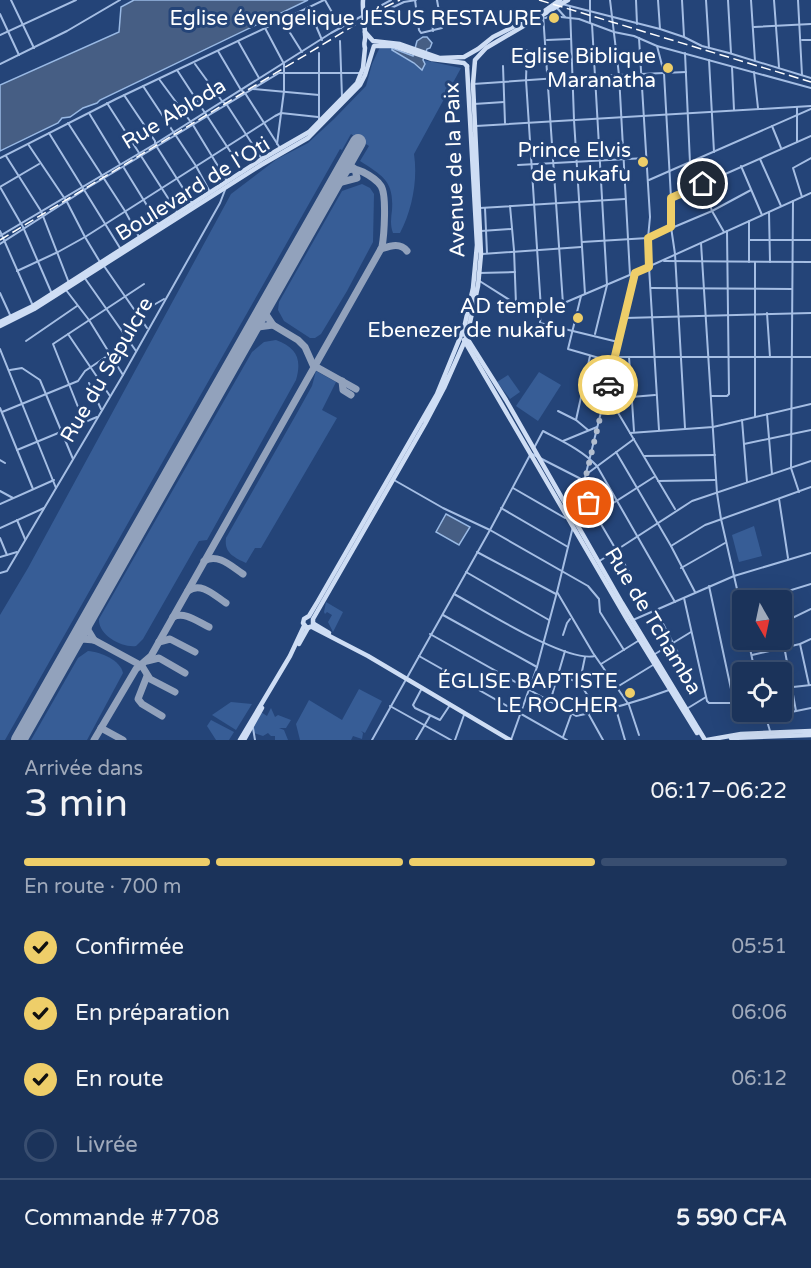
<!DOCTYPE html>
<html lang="fr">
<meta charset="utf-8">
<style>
body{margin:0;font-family:"Varela Round",sans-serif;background:#243b60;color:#f1f3f6;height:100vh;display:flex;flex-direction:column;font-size:22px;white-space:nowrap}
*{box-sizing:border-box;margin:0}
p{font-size:20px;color:#a0aabb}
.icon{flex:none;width:33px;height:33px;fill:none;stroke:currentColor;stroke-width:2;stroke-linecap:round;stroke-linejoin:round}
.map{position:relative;height:740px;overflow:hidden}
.side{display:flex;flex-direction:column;background:#1b335a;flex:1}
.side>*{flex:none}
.needle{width:39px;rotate:171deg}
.fabs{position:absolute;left:732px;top:590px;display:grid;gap:12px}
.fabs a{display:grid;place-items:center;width:60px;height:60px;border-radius:6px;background:#1b335a;box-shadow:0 6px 24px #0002,0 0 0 2px #394e70;font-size:30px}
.pin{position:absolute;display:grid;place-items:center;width:51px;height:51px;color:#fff;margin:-26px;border:3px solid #fff;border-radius:50%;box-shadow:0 2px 6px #0007}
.courier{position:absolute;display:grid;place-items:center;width:60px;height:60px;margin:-30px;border:4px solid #eece69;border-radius:50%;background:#fff;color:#222;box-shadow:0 2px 8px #0007}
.head em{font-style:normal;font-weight:600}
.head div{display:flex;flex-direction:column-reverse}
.head{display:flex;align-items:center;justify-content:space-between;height:102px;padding:0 24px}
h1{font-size:39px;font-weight:600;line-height:45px}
.bar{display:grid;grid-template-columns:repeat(4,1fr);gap:9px 6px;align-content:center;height:72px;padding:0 24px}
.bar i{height:8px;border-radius:4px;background:#394e70}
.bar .active{background:#eece69}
.bar p{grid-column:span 4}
.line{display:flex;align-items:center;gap:15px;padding:0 24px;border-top:2px solid #394e70}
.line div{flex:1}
ol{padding:0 24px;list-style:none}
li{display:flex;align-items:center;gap:18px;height:66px}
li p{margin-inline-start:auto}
li .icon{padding:6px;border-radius:50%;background:#eece69;color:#111;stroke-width:4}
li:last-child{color:#a0aabb}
li i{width:33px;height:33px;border:3px solid #394e70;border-radius:50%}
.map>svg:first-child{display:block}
</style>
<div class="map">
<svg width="811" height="740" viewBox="0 0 811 740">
<rect width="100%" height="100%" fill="#244478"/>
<g fill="#375d96">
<path d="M380 47H392C397 57 411 59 419 68L423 60 461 68 414 154C418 180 412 210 400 233H393C390 225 391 218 392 210 394 181 383 176 360 161L369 146 351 134 342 150 340 149 5 740H0V615L28 568 231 194 277 159 308 143 334 119 366 86 372 64Z"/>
<polygon points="362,184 370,188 374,194 373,242 347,291 321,334 315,338 310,338 284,321 278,310 279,302 342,191"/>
<path d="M276 340C297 348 302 359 296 380L207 540 199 541 143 639 136 646C122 648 98 635 99 619L252 352 264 342Z"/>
<path d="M316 371 336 382 322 410 337 418 261 548H255L246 563C234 557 224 553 226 538L297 413 312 386Z"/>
<polygon points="539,372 561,385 538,421 516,406"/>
<polygon points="508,375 520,392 510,399 497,382"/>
<polygon points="754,526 762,556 739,562 732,535"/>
<polygon points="326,602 343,612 333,632 328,622 332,615 327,612 325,614 324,612"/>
<path d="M88 651C101 652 120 660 123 673L87 740H31L78 658Z"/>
<polygon points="359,689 382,701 365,733 361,731 363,733 362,739 353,736 351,740 300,740 296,724 309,700 342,720"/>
<polygon points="231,702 252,704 236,730 212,715"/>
<polygon points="271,708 275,717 278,715 291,720 286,728 279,728 284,730 288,740 275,740 275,736 271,736 268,733 263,736 254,733 253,725 261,712 267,716"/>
<polygon points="211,720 234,732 229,740 216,740 207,726"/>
</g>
<g fill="#465e84" stroke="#99b9e4" stroke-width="1.5">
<polygon points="134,0 308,0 100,100 97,103 83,108 70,117 62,118 58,123 0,151 0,85 119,32 121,7"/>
<polygon points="423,37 427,37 432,43 430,48 427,49 423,60 425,64 422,70 414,63 392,50 392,48 413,56 417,41"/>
<polygon points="446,514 470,527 459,545 436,532"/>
</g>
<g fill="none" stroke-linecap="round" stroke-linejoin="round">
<g stroke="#92a2bc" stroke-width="7">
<polyline points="331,189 338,183 357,178 355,169 349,165 345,164"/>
<path d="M381 249C390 246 400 242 407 251"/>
<polyline points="273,325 298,340 305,347 313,365 356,389"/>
<polyline points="247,338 258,327 273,325 265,313 269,299"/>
<polyline points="342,381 343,390 351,395"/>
<path d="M204 561C218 553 231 566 243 574"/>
<path d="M188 591C201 581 215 596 226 603"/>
<polyline points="89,616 88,630 94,640"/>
<path d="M173 617C185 611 198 622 209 627"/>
<polyline points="159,642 170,639 195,652"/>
<polyline points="72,647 82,639 94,640 142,666 150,679 175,692"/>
<polyline points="147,661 159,658 185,673"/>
<polyline points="147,676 138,699 142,704 162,716"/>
<polyline points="101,728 123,740"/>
<path d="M94 740 136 669 151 656 382 247C384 236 387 195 381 186 377 180 369 175 363 172 353 167 346 169 338 177"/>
</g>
<polyline stroke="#92a2bc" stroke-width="16" points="19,740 358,142"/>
<g stroke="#a5bee4" stroke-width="2">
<polyline points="11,0 34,48"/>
<polyline points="325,0 341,28"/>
<polyline points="415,0 419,30 421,33 442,28 437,0"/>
<polyline points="610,0 619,75 630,275"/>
<polyline points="636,0 637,24"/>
<polyline points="658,0 660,29"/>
<polyline points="682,0 684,36"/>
<polyline points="706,0 709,48"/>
<polyline points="728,0 731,53"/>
<polyline points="751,0 755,61"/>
<polyline points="774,0 779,67"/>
<polyline points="798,0 802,75"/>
<polyline points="562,4 660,29 684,37 702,46 729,53 811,78"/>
<polyline points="308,7 322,40"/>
<polyline points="570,7 574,120 585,294"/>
<polyline points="394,8 396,23"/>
<polyline points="557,8 565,17"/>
<polyline points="0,14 19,55"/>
<polyline points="543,14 563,304"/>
<polyline points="545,18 552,16 579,19 614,32 634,36 657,46 811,88"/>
<polyline points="282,20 302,52"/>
<polyline points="366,20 404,2 416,0"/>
<polyline points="590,23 590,0"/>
<polyline points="592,24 607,285 595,334"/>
<polyline points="754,27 811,24"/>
<polyline points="265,28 284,64 284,91 277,144"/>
<polyline points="433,31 432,22 440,18"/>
<polyline points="0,35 76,0"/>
<polyline points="639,38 650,217 648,238 649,267 659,430"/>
<polyline points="547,40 570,39"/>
<polyline points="802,40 811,40"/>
<polyline points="238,41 259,78"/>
<polyline points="340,41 342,97"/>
<polyline points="657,46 664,73 671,198 671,227 675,254 685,428"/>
<polyline points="527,50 526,80 541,309 540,323 618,342"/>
<polyline points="218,51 241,90 245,93 280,148"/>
<polyline points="685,53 690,163"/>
<polyline points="709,60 714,152"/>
<polyline points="0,64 67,31 120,0"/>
<polyline points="195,64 222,101 227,105 262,159"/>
<polyline points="503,66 505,123"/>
<polyline points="732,67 734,110"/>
<polyline points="177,70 243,171"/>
<polyline points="754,72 758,108"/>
<polyline points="596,76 686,72"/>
<polyline points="159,79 193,125 227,181"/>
<polyline points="473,84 572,77"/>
<polyline points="143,86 196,166 210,192"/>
<polyline points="253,89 319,95"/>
<polyline points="124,95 155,141 155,144 193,204"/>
<polyline points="107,103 177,212"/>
<polyline points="474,104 504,102"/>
<polyline points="797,107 797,142"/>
<polyline points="89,113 120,164"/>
<polyline points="319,122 319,53"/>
<polyline points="68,123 125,211 139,237"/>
<polyline points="476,126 811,106"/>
<polyline points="772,126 781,148"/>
<polyline points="49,133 120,248"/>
<polyline points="28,144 67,202 85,237 100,262"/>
<polyline points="6,156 41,211 69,283"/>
<polyline points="0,158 116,99 324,0"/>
<polyline points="760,159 781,206"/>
<polyline points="39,164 0,187 23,227 52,294"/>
<polyline points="518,165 646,158"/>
<polyline points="741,166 762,215"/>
<polyline points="124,168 159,225"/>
<polyline points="649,180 811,109"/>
<polyline points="704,186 712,211 724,232"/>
<polyline points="802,197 793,168 811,158"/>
<polyline points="671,198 811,136"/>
<polyline points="793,201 791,468 799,492"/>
<polyline points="510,206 514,250 516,304"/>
<polyline points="480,208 625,199"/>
<polyline points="485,208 487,253"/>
<polyline points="769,212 770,262"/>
<polyline points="749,221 749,262"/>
<polyline points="0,231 33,306"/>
<polyline points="481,231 511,229"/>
<polyline points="0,236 155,144 331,33 391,0"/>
<polyline points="750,240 811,240"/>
<polyline points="582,242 648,238 712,211 751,190"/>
<polyline points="701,243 717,493 721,519 742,611"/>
<polyline points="0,244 84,190 279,73 359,73"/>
<polyline points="482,254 581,247"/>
<polyline points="664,261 811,262"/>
<polyline points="755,262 755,417"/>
<polyline points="104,266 147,328"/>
<polyline points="17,271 58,252 85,237 275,116 281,113 318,117"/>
<polyline points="479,273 515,272"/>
<polyline points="84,277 136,351"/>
<polyline points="478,280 516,304 541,309 557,306 639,271 811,193"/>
<polyline points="651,288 792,289"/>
<polyline points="66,290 89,320 123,375"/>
<polyline points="0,293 11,317"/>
<polyline points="581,296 568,349 613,362"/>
<polyline points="767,313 770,357"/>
<polyline points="138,314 164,299"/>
<polyline points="625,318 811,313"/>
<polyline points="68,334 110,396"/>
<polyline points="26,341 77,306"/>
<polyline points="0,349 56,488"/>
<polyline points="615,357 811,357"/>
<polyline points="629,357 634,431"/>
<polyline points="10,370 22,368 40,380 73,459"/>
<polyline points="89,383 101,409"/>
<path d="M606 393C630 432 652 471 675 509"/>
<polyline points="711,396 727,396 729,394 727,231"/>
<polyline points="631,397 655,395"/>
<polyline points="0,408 33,489"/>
<polyline points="558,411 576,420 588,430"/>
<polyline points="2,412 78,381 85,371 128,342"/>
<polyline points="767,414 772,474"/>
<polyline points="576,420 590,356"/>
<polyline points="742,420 747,482"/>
<polyline points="84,422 53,344 144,284"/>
<polyline points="630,433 713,427 811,404"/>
<polyline points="563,441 597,427"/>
<polyline points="744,444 811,430"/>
<path d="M534 448 543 431C562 441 582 450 597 466L675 602"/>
<polyline points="17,450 97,417"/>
<polyline points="616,452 671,546 695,592"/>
<polyline points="532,454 585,481"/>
<polyline points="644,456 715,455"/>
<polyline points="0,460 5,463"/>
<polyline points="588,473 634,439"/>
<polyline points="394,480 443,508 490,530 588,586 599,599 600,612 624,650"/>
<polyline points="658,481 715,480"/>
<polyline points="513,488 565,518"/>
<polyline points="0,491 13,498"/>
<polyline points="582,492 631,575"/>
<polyline points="779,499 788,558"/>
<polyline points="0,504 54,480"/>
<polyline points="501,508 568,547"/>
<polyline points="596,514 654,477"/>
<polyline points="17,520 25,539"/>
<polyline points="0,528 44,508"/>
<polyline points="0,538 7,555"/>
<polyline points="671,546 705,525 811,487"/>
<polyline points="477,552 556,594"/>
<polyline points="0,557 17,552"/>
<polyline points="598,562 692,501 811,461"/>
<polyline points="681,568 725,543"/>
<polyline points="466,572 549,620"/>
<polyline points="0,573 7,571 123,375 220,203 225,190"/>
<polyline points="709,586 734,703"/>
<polyline points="557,592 593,653 629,705 639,735"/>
<path d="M454 594C482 609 566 663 595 656"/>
<polyline points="684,598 707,701 709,703 742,703"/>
<polyline points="759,600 811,584"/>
<polyline points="656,610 696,688"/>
<polyline points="443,615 537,667"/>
<polyline points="633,620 734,576 811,553"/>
<polyline points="782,623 811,609"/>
<path d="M430 634 576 716C609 710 637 702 669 690"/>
<polyline points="563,635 567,623 570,619"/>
<polyline points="782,635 796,711"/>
<polyline points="748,639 755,672"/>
<polyline points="800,644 809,685"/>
<polyline points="655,654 691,632"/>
<polyline points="752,655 800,644 811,639"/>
<polyline points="419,656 567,740"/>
<polyline points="601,664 638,641"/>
<polyline points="782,672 788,671"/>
<polyline points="558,676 579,682 597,710"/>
<polyline points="580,681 585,657"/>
<polyline points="617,687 653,665"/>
<polyline points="793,687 811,685"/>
<polyline points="422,688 413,705 415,708 440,720 450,705"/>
<polyline points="550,702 565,651"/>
<polyline points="390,706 451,740"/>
<polyline points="688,708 706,697"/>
<polyline points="616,709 625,740"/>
<polyline points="764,711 770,731"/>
<polyline points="588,713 603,740"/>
<polyline points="767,717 811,708"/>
<polyline points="253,728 255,740"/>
<polyline points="563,737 571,715"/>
<polyline points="372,740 490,530 530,455"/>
<polyline points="416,740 430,716"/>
<polyline points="455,740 464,715"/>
<polyline points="511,740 537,667 557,592 635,273"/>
</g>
<g stroke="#ceddf4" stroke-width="4.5">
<polyline points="365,32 373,41 400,44 440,58 464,57 478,49 493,37 543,12 560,0"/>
<polyline points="467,66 477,245 473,288 464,328 437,394 318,601 309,616 304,619 303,623 307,628 313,626 313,619 425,424 444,388 467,336 478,286 481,254 473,84 475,60 486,48 568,0"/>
<path d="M0 322 33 306 262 159 309 132 357 83 363 68 365 48C363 42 366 41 365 35 365 23 362 12 363 0"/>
<polyline points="0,326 34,309 261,165 308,138 360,85 365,75 374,46 394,46 432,59 464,63 467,66"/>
<polyline points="465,335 506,400 622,603 705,740"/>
<polyline points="464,340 628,621 697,733"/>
<polyline points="314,624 329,633"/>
<polyline points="312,627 368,656 510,740"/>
<polyline points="299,644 308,628"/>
<polyline points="731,738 811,735"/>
<polyline points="240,740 290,656 304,626"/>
<polyline points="244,740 262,708"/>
<polyline points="707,740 741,734 811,731"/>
</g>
<g stroke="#fff" stroke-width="1.5" stroke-dasharray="10 4.5" stroke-linecap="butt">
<polyline points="539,0 811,82"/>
<polyline points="0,240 383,8 400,0"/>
</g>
</g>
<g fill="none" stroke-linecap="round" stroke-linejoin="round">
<polyline stroke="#b2bed0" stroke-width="6" stroke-dasharray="0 10.8" points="589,503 582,492 608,385"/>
<polyline stroke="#eece69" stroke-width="8" points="608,385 635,273 649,267 648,238 671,227 671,198 703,184"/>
</g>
<g fill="#eece69" stroke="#244478" stroke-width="2">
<circle cx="554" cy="18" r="6"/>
<circle cx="668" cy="68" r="6"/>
<circle cx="643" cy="162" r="6"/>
<circle cx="578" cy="318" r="6"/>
<circle cx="630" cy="693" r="6"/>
</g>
<g text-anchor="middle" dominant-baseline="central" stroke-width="6" stroke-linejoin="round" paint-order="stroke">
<g font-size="21" fill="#fff" stroke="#244478" text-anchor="end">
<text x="542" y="18">Eglise évengelique JÉSUS RESTAURE</text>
<text x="656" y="56">Eglise Biblique<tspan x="656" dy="24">Maranatha</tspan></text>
<text x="631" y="150">Prince Elvis<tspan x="631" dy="24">de nukafu</tspan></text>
<text x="566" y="306">AD temple<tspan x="566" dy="24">Ebenezer de nukafu</tspan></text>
<text x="618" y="681">ÉGLISE BAPTISTE<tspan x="618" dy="24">LE ROCHER</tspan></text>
</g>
<g font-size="21" fill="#fff" stroke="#244478">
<text transform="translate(174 114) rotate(-31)">Rue Abloda</text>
<text transform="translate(455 170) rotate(-92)">Avenue de la Paix</text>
<text transform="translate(193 189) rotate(-32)">Boulevard de l'Oti</text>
<text transform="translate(107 370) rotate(-60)">Rue du Sépulcre</text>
<text transform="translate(653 621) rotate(59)">Rue de Tchamba</text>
</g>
</g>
</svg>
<div class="fabs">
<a><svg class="needle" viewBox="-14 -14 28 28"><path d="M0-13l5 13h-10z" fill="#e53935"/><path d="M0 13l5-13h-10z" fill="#a0aabb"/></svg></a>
<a><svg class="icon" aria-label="locate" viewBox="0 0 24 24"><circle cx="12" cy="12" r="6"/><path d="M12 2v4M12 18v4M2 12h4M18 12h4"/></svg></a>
</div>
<div class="pin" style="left:589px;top:503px;background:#ea580c"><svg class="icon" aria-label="bag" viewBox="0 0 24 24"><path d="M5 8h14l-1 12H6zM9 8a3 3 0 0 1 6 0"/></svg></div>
<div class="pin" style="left:703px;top:184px;background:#1f2937"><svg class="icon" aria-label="home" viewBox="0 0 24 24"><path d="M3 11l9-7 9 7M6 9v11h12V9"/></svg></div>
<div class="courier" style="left:608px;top:385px"><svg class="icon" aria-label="car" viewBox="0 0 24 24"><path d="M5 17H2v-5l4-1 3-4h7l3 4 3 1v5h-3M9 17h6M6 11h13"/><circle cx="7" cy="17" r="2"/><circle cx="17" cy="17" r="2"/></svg></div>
</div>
<section class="side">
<div class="head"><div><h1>3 min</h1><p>Arrivée dans</p></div><em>06:17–06:22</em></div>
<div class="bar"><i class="active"></i><i class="active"></i><i class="active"></i><i></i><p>En route · 700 m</p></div>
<ol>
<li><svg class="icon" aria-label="check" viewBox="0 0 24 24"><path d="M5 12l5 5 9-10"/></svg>Confirmée<p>05:51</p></li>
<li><svg class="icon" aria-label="check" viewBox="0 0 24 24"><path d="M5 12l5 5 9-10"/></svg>En préparation<p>06:06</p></li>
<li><svg class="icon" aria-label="check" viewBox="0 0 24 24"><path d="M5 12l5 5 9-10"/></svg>En route<p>06:12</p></li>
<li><i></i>Livrée</li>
</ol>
<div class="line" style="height:78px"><div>Commande #7708</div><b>5 590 CFA</b></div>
</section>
